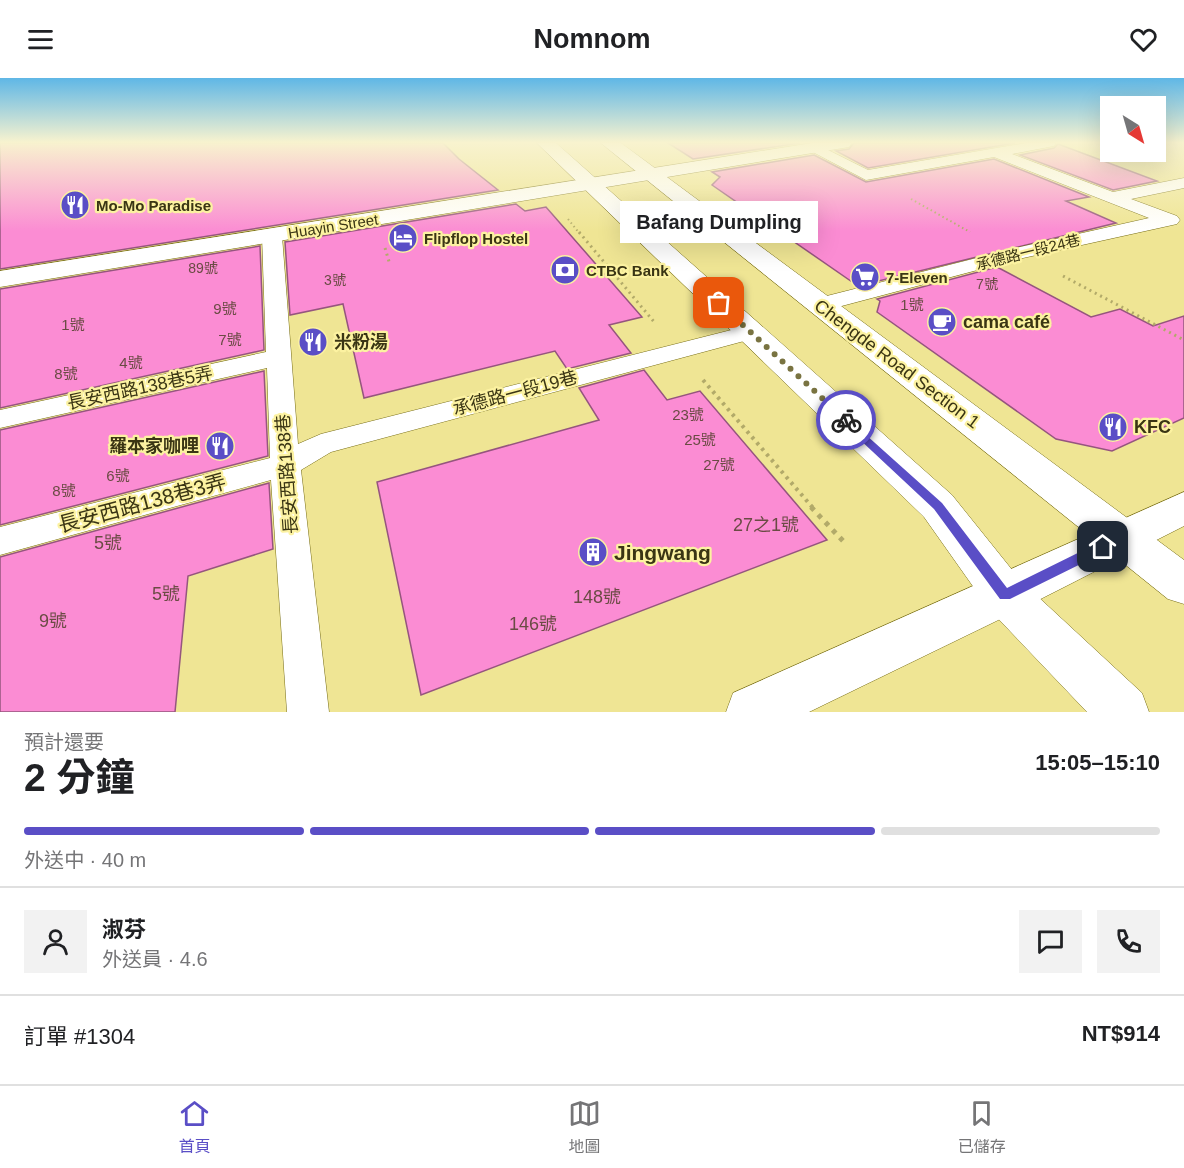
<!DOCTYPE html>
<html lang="zh-TW">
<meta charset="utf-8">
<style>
body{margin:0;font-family:Arial,"Noto Sans TC",sans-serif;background:#f2f2f2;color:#202124;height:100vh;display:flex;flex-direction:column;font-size:22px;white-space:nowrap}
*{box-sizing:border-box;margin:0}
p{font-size:20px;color:#757577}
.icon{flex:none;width:33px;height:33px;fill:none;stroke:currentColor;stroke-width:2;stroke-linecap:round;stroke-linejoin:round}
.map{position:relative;height:634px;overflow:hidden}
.details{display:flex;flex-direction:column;background:#fff;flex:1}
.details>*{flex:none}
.needle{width:39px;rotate:143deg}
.controls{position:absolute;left:1100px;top:18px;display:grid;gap:12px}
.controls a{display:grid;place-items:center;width:66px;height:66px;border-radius:0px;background:#fff;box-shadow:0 6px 24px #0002;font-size:30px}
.pin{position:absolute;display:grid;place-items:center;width:51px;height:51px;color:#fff;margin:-26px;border-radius:12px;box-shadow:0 3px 9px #0006}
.courier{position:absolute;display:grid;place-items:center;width:60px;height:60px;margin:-30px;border:4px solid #5a4ec6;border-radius:50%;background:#fff;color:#222;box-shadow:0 2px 8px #0007}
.bubble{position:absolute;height:42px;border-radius:0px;background:#fff;box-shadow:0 6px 24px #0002;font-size:20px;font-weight:700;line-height:42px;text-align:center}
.headline em{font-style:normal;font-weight:700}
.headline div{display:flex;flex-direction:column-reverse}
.headline{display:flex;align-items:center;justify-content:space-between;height:102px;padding:0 24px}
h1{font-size:39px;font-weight:700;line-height:45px}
.bar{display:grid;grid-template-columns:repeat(4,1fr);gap:9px 6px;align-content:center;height:72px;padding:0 24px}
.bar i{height:8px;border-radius:4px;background:#e0e0e0}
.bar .selected{background:#5a4ec6}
.bar p{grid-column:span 4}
.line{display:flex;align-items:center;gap:15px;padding:0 24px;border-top:2px solid #e0e0e0}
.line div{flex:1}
.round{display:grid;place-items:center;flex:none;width:63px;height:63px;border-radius:0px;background:#f2f2f2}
header{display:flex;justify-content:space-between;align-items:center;height:78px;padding:0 24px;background:#fff;font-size:27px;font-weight:700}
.menu{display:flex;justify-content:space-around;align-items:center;height:84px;border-top:2px solid #e0e0e0;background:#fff;font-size:16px;color:#757577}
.menu a{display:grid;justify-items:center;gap:3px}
.menu .selected{color:#5a4ec6}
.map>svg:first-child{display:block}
</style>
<header><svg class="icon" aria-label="menu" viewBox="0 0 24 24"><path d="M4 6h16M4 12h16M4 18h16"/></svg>Nomnom<svg class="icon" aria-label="heart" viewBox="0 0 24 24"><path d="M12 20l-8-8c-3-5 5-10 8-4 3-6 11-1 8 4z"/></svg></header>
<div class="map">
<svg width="1184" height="634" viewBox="0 0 1184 634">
<rect width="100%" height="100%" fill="#efe594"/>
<g fill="#fb8cd3" stroke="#95557e" stroke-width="1.5">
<polygon points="0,65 443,65 459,81 498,112 0,191"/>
<polygon points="668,65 800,65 693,81"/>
<polygon points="854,65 1015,65 868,90 836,73 849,71"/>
<polygon points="1058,66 1157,103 1113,112 1020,77 1054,70"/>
<polygon points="814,77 866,104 994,81 1089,119 1066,123 1116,145 858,208 712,107 720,99 712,94"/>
<polygon points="516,126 525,133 546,129 642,239 609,247 631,275 567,291 555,273 364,320 343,226 290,237 285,164"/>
<polygon points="260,168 264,272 0,330 0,211"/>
<polygon points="997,189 1091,239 1120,231 1153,248 1184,238 1184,340 1112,373 1056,361 877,234 880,223 877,221"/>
<polygon points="644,292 667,322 700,313 827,462 421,617 377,404 599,342 579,310"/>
<polygon points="264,293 268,378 0,447 0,352"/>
<polygon points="269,405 273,471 188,498 175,634 0,634 0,479"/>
</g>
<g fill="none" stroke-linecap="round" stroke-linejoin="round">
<g stroke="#766c15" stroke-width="1">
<g id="service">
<polygon points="814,65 868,92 1026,65 1056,65 1054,68 1012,76 1113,114 1184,100 1184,110 1131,121 1177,138 1180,142 1177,146 1023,180 819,234 811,232 808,227 811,222 1020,169 1149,140 994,79 866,102 809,72 807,69 809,66"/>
<polygon points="272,152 279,154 282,158 298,366 321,356 751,247 759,249 763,254 759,259 331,374 301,392 329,634 287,634 271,402 0,477 0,449 270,380 267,290 0,350 0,332 266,274 262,158 265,154"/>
</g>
</g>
<g stroke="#766c15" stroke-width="1">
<polygon id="minor" points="812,65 852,65 849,69 843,70 0,209 0,193"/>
</g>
<g stroke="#766c15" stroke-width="1">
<polygon id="tertiary" points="1184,414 1184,448 1021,531 809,634 726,634 733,615"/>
</g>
<g stroke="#766c15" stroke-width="1">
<g id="secondary">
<polygon points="537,65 556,65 952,417 1021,503 1142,615 1149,634 1087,634 989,531 924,439"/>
<polygon points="601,65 621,65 1184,482 1184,526 1168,521"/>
</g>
</g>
<g stroke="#b2aa69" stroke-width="2" stroke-dasharray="1.5 3" stroke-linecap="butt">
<polyline points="911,121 970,154"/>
<polyline points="568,141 580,156"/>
</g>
<g stroke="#b2aa69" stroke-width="3" stroke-dasharray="2 4" stroke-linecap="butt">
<polyline points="579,154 655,245"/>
<polyline points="385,170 390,187"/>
<polyline points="1063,198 1184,262"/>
</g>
<polyline stroke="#b2aa69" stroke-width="4" stroke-dasharray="3 4.5" stroke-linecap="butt" points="703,302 813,430"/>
<polyline stroke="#b2aa69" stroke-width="5" stroke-dasharray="4.5 6" stroke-linecap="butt" points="811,429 844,464"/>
<use href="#service" fill="#fff" fill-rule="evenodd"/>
<use href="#minor" fill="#fff" fill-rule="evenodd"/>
<use href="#tertiary" fill="#fff" fill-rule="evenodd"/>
<use href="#secondary" fill="#fff" fill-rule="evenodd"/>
</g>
<linearGradient id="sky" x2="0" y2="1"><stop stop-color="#5fb7e6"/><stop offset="0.42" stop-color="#f8f3cf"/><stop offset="1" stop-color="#f8f3cf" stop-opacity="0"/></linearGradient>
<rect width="1184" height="153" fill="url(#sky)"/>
<polygon fill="#5a4ec6" points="846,339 942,425 1007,510 1098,465 1107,465 1109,469 1107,473 1010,521 1000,521 934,431 842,345 842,340"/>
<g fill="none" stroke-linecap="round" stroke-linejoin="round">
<polyline stroke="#797341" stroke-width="6" stroke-dasharray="0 10.8" points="719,225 846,342"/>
</g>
<defs>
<g id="restaurant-disc" transform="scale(1.5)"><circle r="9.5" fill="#5a4ec6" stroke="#fcf2a1"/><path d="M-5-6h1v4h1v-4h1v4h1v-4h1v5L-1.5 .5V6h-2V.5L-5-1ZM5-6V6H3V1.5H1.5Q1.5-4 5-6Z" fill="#fff"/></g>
<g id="hotel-disc" transform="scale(1.5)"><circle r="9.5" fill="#5a4ec6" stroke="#fcf2a1"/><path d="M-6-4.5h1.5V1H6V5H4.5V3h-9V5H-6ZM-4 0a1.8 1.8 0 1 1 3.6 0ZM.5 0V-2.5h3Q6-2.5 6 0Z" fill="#fff"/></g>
<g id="bank-disc" transform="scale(1.5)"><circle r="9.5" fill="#5a4ec6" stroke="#fcf2a1"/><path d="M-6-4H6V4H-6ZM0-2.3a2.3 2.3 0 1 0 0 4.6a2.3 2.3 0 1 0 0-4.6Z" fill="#fff"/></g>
<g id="supermarket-disc" transform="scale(1.5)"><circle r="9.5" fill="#5a4ec6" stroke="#fcf2a1"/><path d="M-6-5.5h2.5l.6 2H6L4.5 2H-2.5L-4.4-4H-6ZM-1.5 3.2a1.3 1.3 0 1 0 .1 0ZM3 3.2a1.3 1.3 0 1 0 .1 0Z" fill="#fff"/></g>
<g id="cafe-disc" transform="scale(1.5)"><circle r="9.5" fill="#5a4ec6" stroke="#fcf2a1"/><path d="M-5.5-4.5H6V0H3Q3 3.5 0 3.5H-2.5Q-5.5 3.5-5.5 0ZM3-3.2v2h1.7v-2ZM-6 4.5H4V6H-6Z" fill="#fff"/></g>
<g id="building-disc" transform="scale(1.5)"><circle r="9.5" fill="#5a4ec6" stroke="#fcf2a1"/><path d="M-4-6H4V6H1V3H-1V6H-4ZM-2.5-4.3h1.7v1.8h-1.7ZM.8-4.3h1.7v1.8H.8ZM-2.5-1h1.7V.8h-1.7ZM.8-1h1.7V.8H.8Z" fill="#fff"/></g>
</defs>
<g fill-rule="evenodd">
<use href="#restaurant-disc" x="75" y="127"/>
<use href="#hotel-disc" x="403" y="160"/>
<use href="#bank-disc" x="565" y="192"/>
<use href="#supermarket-disc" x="865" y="199"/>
<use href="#cafe-disc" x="942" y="244"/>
<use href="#restaurant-disc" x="313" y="264"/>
<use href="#restaurant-disc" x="1113" y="349"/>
<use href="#restaurant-disc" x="220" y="368"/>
<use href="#building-disc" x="593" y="474"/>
</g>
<g text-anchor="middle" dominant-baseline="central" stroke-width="4.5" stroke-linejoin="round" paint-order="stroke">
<g font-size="14" fill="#6a4b44">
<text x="203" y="190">89號</text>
<text x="335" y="202">3號</text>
<text x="987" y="206">7號</text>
</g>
<g font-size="15" font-weight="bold" fill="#3a3514" stroke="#fcf2a1" text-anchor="start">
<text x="96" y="127">Mo-Mo Paradise</text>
<text x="424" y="160">Flipflop Hostel</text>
<text x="586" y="192">CTBC Bank</text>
<text x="886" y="199">7-Eleven</text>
</g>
<g font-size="15" fill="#3a3514" stroke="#fcf2a1">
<text transform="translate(333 148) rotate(-9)">Huayin Street</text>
<text transform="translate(1028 174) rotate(-14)">承德路一段24巷</text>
</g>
<g font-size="15" fill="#6a4b44">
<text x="912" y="226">1號</text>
<text x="225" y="230">9號</text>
<text x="73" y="246">1號</text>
<text x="230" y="261">7號</text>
<text x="131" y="284">4號</text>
<text x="66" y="295">8號</text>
<text x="688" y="336">23號</text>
<text x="700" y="361">25號</text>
<text x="719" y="386">27號</text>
<text x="118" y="397">6號</text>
<text x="64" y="412">8號</text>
</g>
<g font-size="18" font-weight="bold" fill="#3a3514" stroke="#fcf2a1" text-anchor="start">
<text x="963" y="244">cama café</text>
<text x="334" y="264">米粉湯</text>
<text x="1134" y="349">KFC</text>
<text x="199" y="368" text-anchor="end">羅本家咖哩</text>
</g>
<g font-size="18" fill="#3a3514" stroke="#fcf2a1">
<text transform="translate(897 286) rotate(37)">Chengde Road Section 1</text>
<text transform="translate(140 310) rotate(-12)">長安西路138巷5弄</text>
<text transform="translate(515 315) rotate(-15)">承德路一段19巷</text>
<text transform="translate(287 396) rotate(-94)">長安西路138巷</text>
</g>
<g font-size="18" fill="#6a4b44">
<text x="766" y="447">27之1號</text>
<text x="108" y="465">5號</text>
<text x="166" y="516">5號</text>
<text x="597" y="519">148號</text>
<text x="53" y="543">9號</text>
<text x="533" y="546">146號</text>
</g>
<g font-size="21" fill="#3a3514" stroke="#fcf2a1">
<text transform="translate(142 425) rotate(-15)">長安西路138巷3弄</text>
</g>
<g font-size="21" font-weight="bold" fill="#3a3514" stroke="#fcf2a1" text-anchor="start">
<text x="614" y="474">Jingwang</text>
</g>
</g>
</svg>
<div class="controls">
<a><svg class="needle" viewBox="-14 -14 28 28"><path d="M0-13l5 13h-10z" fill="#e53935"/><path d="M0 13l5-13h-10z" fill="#757577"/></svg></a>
</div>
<div class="pin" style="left:719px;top:225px;background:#ea580c"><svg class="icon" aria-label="bag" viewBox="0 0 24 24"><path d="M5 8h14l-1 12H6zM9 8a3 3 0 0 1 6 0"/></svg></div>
<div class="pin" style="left:1103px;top:469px;background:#1f2937"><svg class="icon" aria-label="home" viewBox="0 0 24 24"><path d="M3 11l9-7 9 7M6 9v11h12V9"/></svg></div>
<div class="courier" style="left:846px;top:342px"><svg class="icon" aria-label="bike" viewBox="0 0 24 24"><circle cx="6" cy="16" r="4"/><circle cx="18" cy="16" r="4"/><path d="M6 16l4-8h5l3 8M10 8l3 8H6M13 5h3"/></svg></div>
<div class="bubble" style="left:620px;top:123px;width:198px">Bafang Dumpling</div>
</div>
<section class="details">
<div class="headline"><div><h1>2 分鐘</h1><p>預計還要</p></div><em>15:05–15:10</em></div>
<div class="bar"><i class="selected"></i><i class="selected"></i><i class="selected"></i><i></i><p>外送中 · 40 m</p></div>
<div class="line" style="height:108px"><a class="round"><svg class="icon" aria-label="person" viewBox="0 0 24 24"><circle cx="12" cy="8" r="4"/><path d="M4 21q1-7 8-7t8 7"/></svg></a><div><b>淑芬</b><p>外送員 · 4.6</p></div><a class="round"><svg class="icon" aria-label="chat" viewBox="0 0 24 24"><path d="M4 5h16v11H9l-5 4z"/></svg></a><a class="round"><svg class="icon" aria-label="phone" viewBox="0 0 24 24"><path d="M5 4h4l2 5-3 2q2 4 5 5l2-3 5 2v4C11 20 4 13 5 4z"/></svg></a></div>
<div class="line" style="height:78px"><div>訂單 #1304</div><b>NT$914</b></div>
</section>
<nav class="menu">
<a class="selected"><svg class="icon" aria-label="home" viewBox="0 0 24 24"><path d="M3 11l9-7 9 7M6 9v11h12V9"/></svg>首頁</a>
<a><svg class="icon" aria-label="map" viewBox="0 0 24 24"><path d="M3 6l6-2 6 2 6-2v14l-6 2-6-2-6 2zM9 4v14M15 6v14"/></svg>地圖</a>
<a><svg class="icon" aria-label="saved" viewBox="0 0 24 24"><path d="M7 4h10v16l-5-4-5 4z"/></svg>已儲存</a>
</nav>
